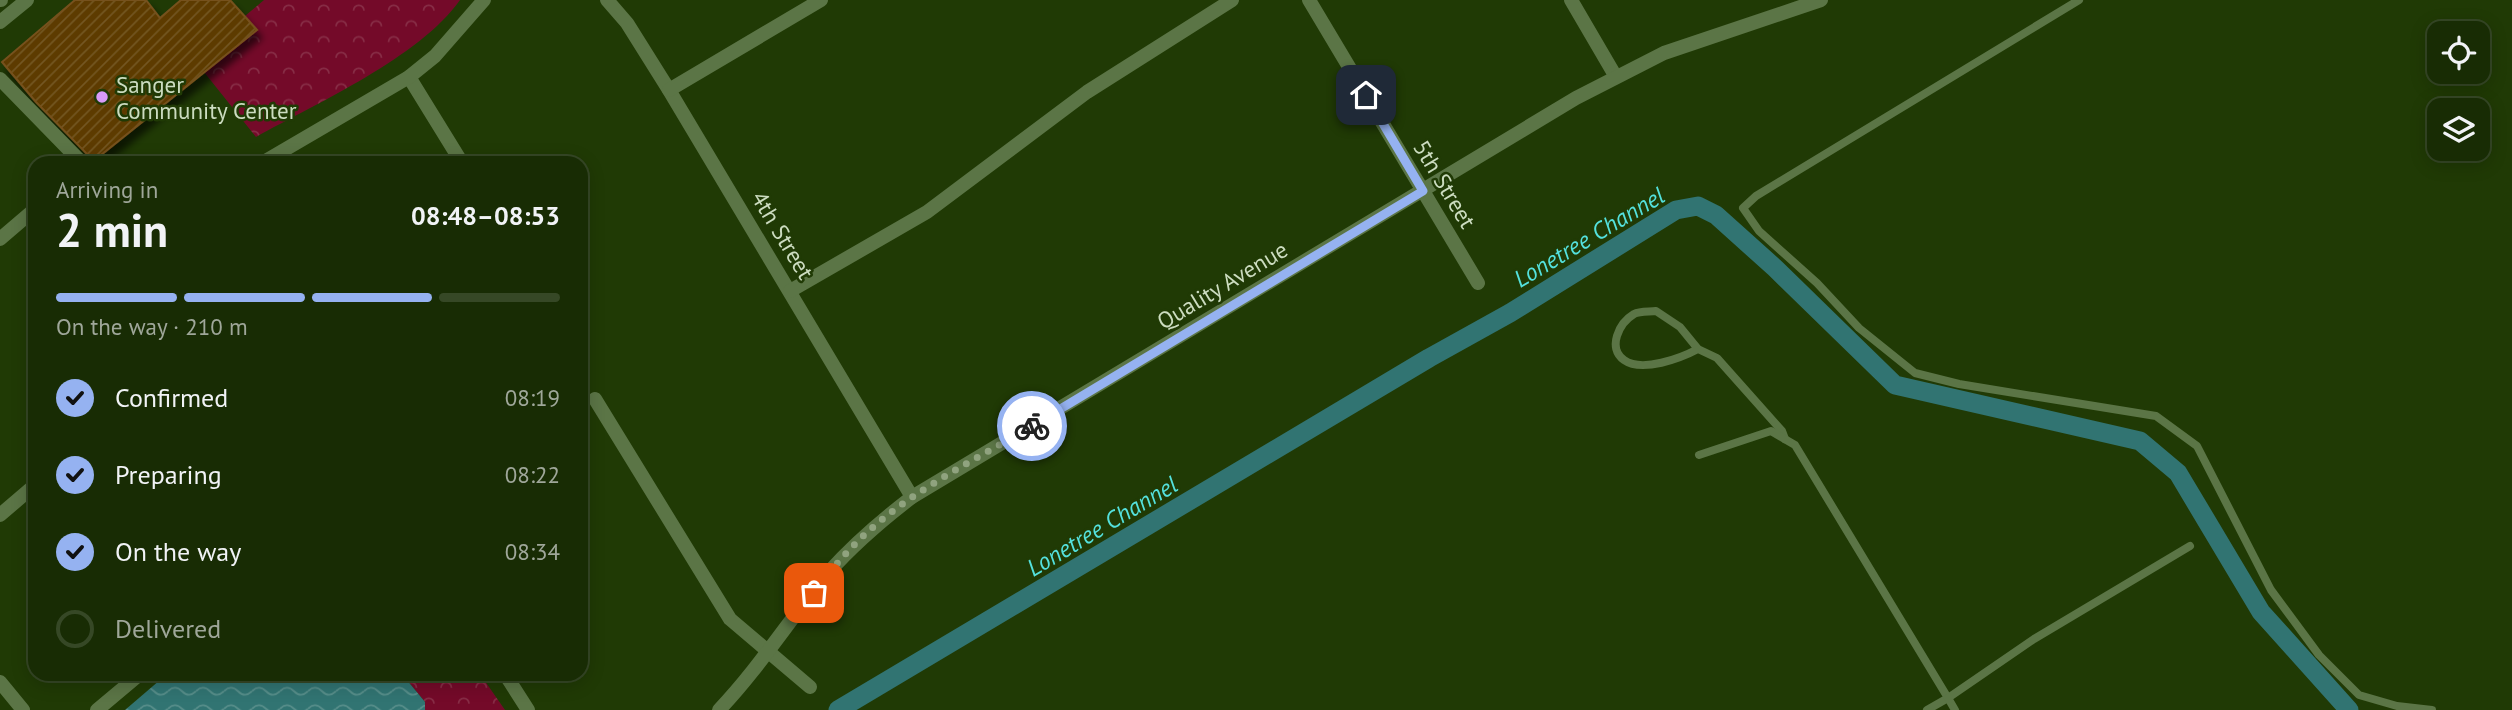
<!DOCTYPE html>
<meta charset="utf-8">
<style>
body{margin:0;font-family:"PT Sans",sans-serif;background:#253813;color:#f1f3f6;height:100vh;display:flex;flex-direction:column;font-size:26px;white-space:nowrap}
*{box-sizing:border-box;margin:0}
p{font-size:23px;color:#9fa79a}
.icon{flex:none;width:38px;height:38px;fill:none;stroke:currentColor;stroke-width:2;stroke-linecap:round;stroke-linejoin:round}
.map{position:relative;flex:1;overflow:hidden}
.details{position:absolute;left:28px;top:156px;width:560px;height:525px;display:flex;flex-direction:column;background:#182c04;border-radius:21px;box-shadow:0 4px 18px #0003,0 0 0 2px #364826}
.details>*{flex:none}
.controls{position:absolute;left:2427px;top:21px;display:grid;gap:14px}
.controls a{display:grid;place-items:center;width:63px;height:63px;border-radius:14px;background:#182c04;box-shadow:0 4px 18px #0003,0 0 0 2px #364826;font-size:35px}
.pin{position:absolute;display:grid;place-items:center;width:60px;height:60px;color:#fff;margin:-30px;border-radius:14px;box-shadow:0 4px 10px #0006}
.courier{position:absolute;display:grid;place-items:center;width:70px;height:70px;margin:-35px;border:5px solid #95b2f1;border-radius:50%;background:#fff;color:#222;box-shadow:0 2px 9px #0007}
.summary em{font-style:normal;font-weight:800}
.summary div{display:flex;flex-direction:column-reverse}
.summary{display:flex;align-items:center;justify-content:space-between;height:119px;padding:0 28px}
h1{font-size:46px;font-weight:800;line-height:52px}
.bar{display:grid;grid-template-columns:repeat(4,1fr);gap:10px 7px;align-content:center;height:84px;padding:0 28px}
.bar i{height:9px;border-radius:5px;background:#364826}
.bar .active{background:#95b2f1}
.bar p{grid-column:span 4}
ol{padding:0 28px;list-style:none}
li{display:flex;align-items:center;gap:21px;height:77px}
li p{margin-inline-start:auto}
li .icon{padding:7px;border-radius:50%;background:#95b2f1;color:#111;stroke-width:4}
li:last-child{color:#9fa79a}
li i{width:38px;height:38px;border:4px solid #364826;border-radius:50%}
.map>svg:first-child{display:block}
</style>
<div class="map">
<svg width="2512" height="710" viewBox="0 0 2512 710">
<defs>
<pattern id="forest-crowns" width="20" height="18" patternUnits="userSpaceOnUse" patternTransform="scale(1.75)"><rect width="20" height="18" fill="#740a29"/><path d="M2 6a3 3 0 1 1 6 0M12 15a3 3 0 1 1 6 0" fill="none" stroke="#872d46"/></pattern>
<pattern id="water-waves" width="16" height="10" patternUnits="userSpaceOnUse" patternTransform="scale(1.75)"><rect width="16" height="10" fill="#317472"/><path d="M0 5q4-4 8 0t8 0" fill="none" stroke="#578e8a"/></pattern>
<pattern id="building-hatch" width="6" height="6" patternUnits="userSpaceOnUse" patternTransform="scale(1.75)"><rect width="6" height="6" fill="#5d3a00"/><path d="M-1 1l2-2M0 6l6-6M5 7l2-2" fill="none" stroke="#735623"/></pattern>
<filter id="shadow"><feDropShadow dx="4.5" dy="8" stdDeviation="3.5" flood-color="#0009"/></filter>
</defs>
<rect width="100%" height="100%" fill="#203a05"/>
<g fill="url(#forest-crowns)">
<path d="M264 0H460C420 57 317 103 256 137L204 72 245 16Z"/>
<polygon points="402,674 480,674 505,710 425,710 425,702"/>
</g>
<polygon fill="url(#water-waves)" points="167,674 402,674 425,702 425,710 125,710"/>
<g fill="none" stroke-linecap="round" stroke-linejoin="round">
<polyline stroke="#317472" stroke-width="19" points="838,710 1429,358 1510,313 1676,210 1698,206 1716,215 1775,268 1895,385 2140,441 2178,473 2261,612 2349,710"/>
</g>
<polygon fill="url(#building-hatch)" stroke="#76511d" stroke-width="2" filter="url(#shadow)" points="75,0 146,0 160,18 181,0 230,0 257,30 91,163 89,156 36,102 2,62"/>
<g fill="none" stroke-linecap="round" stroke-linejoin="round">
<g stroke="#5b7546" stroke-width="8">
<polyline points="2079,0 1756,196 1743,208 1759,231 1817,283 1859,328 1915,373 1959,384 2156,416 2197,446 2271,590 2319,655 2359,695 2397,706 2432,710"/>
<path d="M1698 349C1681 358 1642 373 1624 360 1607 348 1619 323 1634 314 1640 311 1650 312 1656 311L1680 327 1698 349 1717 358 1782 431 1785 439"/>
<polyline points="1699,455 1771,431 1795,445 1948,698 1927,710"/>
<polyline points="1955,710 1948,698 2034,639 2190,546"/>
</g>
<g stroke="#5b7546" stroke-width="14">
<polyline points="0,0 1,0"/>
<polyline points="607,0 627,23 669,90 912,497"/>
<polyline points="1309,0 1478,283"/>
<polyline points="1571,0 1616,77"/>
<polyline points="0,22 27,0"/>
<polyline points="409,77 462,163"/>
<polyline points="669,90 821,0"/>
<polyline points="262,163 409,77 435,56 484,0"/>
<polyline points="0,239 35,209"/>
<polyline points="790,291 927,212 1087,92 1232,0"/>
<polyline points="595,399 730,619 810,687"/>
<polyline points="0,515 35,485"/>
<polyline points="0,682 23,710"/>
<polyline points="97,710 140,674"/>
<path d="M719 710C760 667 791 617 829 572 854 544 882 520 912 497L1576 98 1664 53 1821 0"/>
</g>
<g stroke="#5b7546" stroke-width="14">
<polyline points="0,79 82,163"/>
<polyline points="505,674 528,710"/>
</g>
</g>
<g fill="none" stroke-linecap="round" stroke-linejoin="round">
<path stroke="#90a37f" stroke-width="7" stroke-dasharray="0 12.6" d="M814 593C831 570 850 547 872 528 919 487 978 458 1032 426"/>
<polyline stroke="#95b2f1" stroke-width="9" points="1032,426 1423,191 1366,95"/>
</g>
<circle fill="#d79bf9" stroke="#203a05" stroke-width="2.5" cx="102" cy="97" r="7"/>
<g text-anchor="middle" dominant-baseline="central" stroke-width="5" stroke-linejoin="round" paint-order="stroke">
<g font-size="23" fill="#ccdcc0" stroke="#203a05" text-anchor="start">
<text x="116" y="84">Sanger<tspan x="116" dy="26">Community Center</tspan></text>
</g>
<g font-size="23" fill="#ccdcc0" stroke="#203a05">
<text transform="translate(1445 184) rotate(59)">5th Street</text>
<text transform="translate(783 235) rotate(59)">4th Street</text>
<text transform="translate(1222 285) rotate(-31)">Quality Avenue</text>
</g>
<g font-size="24" font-style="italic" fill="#54e1dd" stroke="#203a05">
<text transform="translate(1589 237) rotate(-31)">Lonetree Channel</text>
<text transform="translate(1102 526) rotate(-31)">Lonetree Channel</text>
</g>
</g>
</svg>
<div class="controls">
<a><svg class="icon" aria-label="locate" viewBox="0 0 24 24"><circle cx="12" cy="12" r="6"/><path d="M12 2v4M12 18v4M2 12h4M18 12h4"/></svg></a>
<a><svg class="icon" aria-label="layers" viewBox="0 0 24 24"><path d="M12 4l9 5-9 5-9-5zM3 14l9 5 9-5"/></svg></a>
</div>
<div class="pin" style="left:814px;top:593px;background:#ea580c"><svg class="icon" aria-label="bag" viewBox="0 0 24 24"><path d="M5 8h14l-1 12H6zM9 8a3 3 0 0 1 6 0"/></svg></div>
<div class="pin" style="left:1366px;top:95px;background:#1f2937"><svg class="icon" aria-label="home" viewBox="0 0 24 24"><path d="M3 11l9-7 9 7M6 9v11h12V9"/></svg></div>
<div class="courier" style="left:1032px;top:426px"><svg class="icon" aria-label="bike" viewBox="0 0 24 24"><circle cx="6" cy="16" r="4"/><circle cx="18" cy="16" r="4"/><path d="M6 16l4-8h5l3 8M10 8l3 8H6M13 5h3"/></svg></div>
<section class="details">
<div class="summary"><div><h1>2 min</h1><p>Arriving in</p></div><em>08:48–08:53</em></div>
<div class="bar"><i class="active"></i><i class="active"></i><i class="active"></i><i></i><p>On the way · 210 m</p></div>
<ol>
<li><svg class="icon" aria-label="check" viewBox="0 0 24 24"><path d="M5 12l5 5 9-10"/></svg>Confirmed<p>08:19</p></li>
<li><svg class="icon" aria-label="check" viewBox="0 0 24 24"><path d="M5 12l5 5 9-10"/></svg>Preparing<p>08:22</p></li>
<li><svg class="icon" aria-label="check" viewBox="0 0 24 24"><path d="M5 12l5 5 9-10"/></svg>On the way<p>08:34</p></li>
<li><i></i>Delivered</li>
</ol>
</section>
</div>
